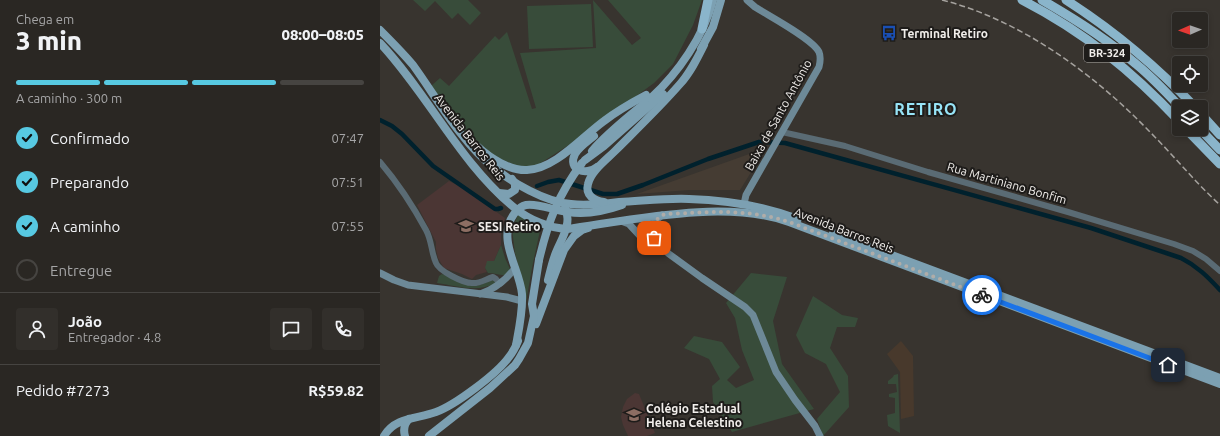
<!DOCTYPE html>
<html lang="pt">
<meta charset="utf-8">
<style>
body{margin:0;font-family:Ubuntu,sans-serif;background:#322f2b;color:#f1f3f6;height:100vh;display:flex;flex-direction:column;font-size:15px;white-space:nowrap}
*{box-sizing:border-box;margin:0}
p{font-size:13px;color:#a5a5a6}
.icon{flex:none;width:22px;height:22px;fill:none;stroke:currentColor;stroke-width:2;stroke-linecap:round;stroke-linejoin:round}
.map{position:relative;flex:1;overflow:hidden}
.drawer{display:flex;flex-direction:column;background:#2a2723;width:380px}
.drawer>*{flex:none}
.needle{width:26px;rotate:268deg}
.tools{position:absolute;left:792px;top:12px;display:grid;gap:8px}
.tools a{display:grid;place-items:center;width:36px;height:36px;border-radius:4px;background:#2a2723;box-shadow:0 2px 6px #0003,0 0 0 1px #464441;font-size:20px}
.pin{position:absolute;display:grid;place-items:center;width:34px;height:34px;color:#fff;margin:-17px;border-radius:8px;box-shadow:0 2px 6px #0006}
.courier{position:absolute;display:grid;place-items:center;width:40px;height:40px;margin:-20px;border:3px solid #1a73e8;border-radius:50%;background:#fff;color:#222;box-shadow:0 1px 5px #0007}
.summary em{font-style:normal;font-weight:800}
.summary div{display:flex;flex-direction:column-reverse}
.summary{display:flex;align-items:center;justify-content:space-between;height:68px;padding:0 16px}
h1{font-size:26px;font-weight:800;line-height:30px}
.bar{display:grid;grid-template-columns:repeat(4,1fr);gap:6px 4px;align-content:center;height:48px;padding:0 16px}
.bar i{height:5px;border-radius:3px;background:#464441}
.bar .on{background:#57c9e2}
.bar p{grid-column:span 4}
.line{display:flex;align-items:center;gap:10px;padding:0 16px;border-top:1px solid #464441}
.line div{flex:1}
.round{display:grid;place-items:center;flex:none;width:42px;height:42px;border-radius:4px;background:#322f2b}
ol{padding:0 16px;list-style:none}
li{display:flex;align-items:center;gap:12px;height:44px}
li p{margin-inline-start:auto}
li .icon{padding:4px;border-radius:50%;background:#57c9e2;color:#111;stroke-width:4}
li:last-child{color:#a5a5a6}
li i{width:22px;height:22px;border:2px solid #464441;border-radius:50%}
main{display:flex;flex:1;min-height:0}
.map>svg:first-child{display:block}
</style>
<main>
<section class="drawer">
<div class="summary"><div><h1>3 min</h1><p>Chega em</p></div><em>08:00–08:05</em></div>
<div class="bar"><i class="on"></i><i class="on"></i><i class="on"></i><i></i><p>A caminho · 300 m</p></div>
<ol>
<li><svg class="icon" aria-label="check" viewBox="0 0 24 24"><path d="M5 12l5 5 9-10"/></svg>Confirmado<p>07:47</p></li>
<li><svg class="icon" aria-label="check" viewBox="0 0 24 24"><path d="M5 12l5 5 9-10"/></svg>Preparando<p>07:51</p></li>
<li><svg class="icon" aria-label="check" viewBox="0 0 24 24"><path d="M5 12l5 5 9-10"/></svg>A caminho<p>07:55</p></li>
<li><i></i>Entregue</li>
</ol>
<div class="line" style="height:72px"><a class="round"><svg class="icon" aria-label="person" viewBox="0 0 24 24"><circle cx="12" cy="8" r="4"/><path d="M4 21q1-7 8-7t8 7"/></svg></a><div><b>João</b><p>Entregador · 4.8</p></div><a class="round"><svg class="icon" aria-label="chat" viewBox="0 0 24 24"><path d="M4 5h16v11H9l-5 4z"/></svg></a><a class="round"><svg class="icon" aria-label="phone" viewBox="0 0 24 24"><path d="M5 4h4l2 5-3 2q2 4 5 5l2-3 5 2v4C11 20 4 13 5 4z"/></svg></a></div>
<div class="line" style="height:52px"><div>Pedido #7273</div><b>R$59.82</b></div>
</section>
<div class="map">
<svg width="840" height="436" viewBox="0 0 840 436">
<rect width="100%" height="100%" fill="#38342f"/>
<polygon fill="#48392c" points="521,341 533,356 534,416 521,419 520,372 507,354"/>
<polygon fill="#453c33" points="386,148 360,190 309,190 257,194"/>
<g fill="#4b3634">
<polygon points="69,181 81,187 125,218 121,234 121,245 114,261 105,268 107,272 96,275 92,279 82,274 64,268 58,258 56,249 56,242 37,205"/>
<polygon points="255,393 259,394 275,433 267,436 248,436 243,425 241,417 243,407 247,399"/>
</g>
<g fill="#384c3a">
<polygon points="33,0 88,0 101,13 90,25 78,13 72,19 55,1 45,11"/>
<polygon points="213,0 252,45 261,38 228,0 322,0 313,25 293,64 274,83 195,141 156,166 140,167 118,158 104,149 83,131 51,86 60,78 69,86 115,36 119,40 127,32 152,109 156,108 140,53 216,48"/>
<polygon points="211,4 213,47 149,49 147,6"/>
<polygon points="138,215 161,226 153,263 144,313 144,288 135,253 132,229"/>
<path d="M121 245 125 258 130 269 127 275C120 276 115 273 108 273L105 268 107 261H114Z"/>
<polygon points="371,273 407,277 393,321 402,364 434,409 352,432 333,402 332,386 340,379 329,359 304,348 314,336 342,342 360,367 347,380 356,388 374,380 362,350 355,318 346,303"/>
<path d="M62 274C70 277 88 287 96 286 102 285 108 281 114 280L116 283C97 293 77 286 57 283L59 276Z"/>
<polygon points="433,296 462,315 478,318 475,327 457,327 450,348 468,376 469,407 443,436 437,419 460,392 446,364 425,353 416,335"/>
<polygon points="518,374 520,433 508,426 507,415 515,413 515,398 509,397 509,394 517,392 516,384 508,384 508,381 513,377 514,375"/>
</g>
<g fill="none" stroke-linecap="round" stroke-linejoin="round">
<g stroke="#00212d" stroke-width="4.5">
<polyline points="0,120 12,126 22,134 53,166 115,209 118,209 121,208"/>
<path d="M157 186 168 182 179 180 223 194H237L263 185 328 159 379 142 405 143 711 228 801 258C817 266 828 277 840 290"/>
</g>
<g stroke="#5a6b74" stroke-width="6">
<polyline points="402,132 465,146 548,172 688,212 794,244 813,251 826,259 840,271"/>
<path d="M0 162C18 183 33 206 46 230 52 241 51 252 56 263 59 271 83 283 92 283 99 284 106 279 113 277L116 279 120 284"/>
</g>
<g stroke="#6d8997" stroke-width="7">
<path d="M364 204 366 195 439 67C440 63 441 57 439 52 433 39 389 16 375 7L367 0"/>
<polyline points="282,215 275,221 271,229 272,235 275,241 289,254 322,278 365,307 373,315 396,372 415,400 435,426 440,436"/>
<polyline points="241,221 249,224 262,238 279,248"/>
<polyline points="0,273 14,280 28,285 127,297 142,301"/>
<path d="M100 294C115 289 126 280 135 268"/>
</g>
<g stroke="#7ca0b2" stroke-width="8">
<path d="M0 30C11 41 23 53 33 65 57 98 81 142 113 167 133 183 165 202 191 204 207 206 223 204 239 202 262 201 286 198 309 199 346 200 383 206 418 219"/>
<path d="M0 43C48 94 81 165 136 209 150 220 169 228 187 229 252 220 346 199 409 222L840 384"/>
<polyline points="321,49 333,27 341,0"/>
<path d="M214 136C208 141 199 147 195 154 187 170 206 176 217 167"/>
<path d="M98 147C110 158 130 171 147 170 175 169 202 137 224 121 237 111 251 103 266 95"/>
<path d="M212 151C229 131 251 115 271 98 298 73 324 36 333 0"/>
<polyline points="205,160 224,146 283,94"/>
<polyline points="119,193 129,194 135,190 135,184 132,179"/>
<path d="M224 202C214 201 205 195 208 184 211 171 226 160 235 151 257 129 280 107 300 84 310 73 317 59 324 45"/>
<polyline points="453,233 840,378"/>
<path d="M168 280C170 272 172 263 175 255 180 241 193 224 185 208"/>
<polyline points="156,324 184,250 194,236 202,230 208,228"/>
<path d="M136 345C139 329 143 311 142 294 140 269 116 239 134 214 137 210 141 206 146 205 159 203 175 211 188 212 206 215 225 211 242 205"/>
<path d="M4 436C15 417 37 419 56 412 75 405 117 374 129 357 133 352 136 346 138 341"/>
<path d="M25 436C23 429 24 424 29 419"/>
<polyline points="49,436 110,388 135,365 139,359 148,343 154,316 152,304 159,260"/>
</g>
<g stroke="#8ab5cb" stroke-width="9">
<path d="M642 0C704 32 752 71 799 121"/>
<path d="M662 0C695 19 727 39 756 64 772 77 786 92 800 107"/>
<path d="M686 0C733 30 776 66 815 107"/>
<polyline points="322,29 328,0"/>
<polyline points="821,114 840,135"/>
<polyline points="806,129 840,164"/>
<polyline points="820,129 840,150"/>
</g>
<path stroke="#a5a29e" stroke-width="1.5" stroke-dasharray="6 3" stroke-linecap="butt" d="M562 0C641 20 714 74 770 132 794 156 815 182 840 205"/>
<path stroke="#7ca0b2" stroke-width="8" d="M159 260C168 222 178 195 202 163"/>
</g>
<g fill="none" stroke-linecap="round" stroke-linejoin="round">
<path stroke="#b0ada9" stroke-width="4" stroke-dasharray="0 7.2" d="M274 238 271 229C273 224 278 217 283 215 290 213 300 214 308 213 342 211 376 211 409 222L602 295"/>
<polyline stroke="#1a73e8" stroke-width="5" points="602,295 788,365"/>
</g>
<defs>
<g id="bus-bare" transform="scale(1.2)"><path d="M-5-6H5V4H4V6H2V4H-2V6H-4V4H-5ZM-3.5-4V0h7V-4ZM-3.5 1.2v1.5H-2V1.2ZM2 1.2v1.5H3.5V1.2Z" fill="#1a4fb4" stroke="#1e1c1a" stroke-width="2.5" paint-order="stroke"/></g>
<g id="school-bare" transform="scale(1.2)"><path d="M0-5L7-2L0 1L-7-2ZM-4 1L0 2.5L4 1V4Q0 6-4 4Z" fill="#8d6e63" stroke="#1e1c1a" stroke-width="2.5" paint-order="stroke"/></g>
</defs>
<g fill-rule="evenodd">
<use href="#bus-bare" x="509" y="33"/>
<use href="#school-bare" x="86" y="226"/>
<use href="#school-bare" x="254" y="415"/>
</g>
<g text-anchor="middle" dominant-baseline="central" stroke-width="4" stroke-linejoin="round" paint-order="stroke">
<rect fill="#1e1c1a" stroke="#b2afac" stroke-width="1" x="704" y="44" width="46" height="18" rx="3"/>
<g font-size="11" font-weight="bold" fill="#f1eeeb">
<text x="727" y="53">BR-324</text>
</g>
<g font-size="12" font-weight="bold" fill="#f1eeeb" stroke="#1e1c1a" text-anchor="start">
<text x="521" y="33">Terminal Retiro</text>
<text x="98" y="226">SESI Retiro</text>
<text x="266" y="408">Colégio Estadual<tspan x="266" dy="14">Helena Celestino</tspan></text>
</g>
<g font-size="12" fill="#f1eeeb" stroke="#1e1c1a">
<text transform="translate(398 115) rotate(-61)">Baixa de Santo Antônio</text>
<text transform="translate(90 137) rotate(52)">Avenida Barros Reis</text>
<text transform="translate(627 183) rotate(16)">Rua Martiniano Bonfim</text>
<text transform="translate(464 230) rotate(21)">Avenida Barros Reis</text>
</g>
<g font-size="16" font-weight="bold" letter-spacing="1" fill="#97e4f7" stroke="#1e1c1a">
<text x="546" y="109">RETIRO</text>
</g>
</g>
</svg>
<div class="tools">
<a><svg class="needle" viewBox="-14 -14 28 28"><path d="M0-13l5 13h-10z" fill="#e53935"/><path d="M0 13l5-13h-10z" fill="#a5a5a6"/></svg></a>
<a><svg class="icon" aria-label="locate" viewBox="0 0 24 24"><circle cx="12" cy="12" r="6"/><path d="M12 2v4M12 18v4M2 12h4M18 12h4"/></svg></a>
<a><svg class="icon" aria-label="layers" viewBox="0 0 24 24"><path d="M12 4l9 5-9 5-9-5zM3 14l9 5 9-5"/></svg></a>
</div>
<div class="pin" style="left:274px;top:238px;background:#ea580c"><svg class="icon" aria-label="bag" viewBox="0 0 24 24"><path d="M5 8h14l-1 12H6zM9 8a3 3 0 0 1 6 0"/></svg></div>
<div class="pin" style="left:788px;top:365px;background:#1f2937"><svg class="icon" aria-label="home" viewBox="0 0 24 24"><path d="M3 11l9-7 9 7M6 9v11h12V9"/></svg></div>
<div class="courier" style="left:602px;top:295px"><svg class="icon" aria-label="bike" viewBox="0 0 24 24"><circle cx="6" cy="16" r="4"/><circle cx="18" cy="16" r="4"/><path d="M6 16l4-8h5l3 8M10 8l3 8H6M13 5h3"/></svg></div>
</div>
</main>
